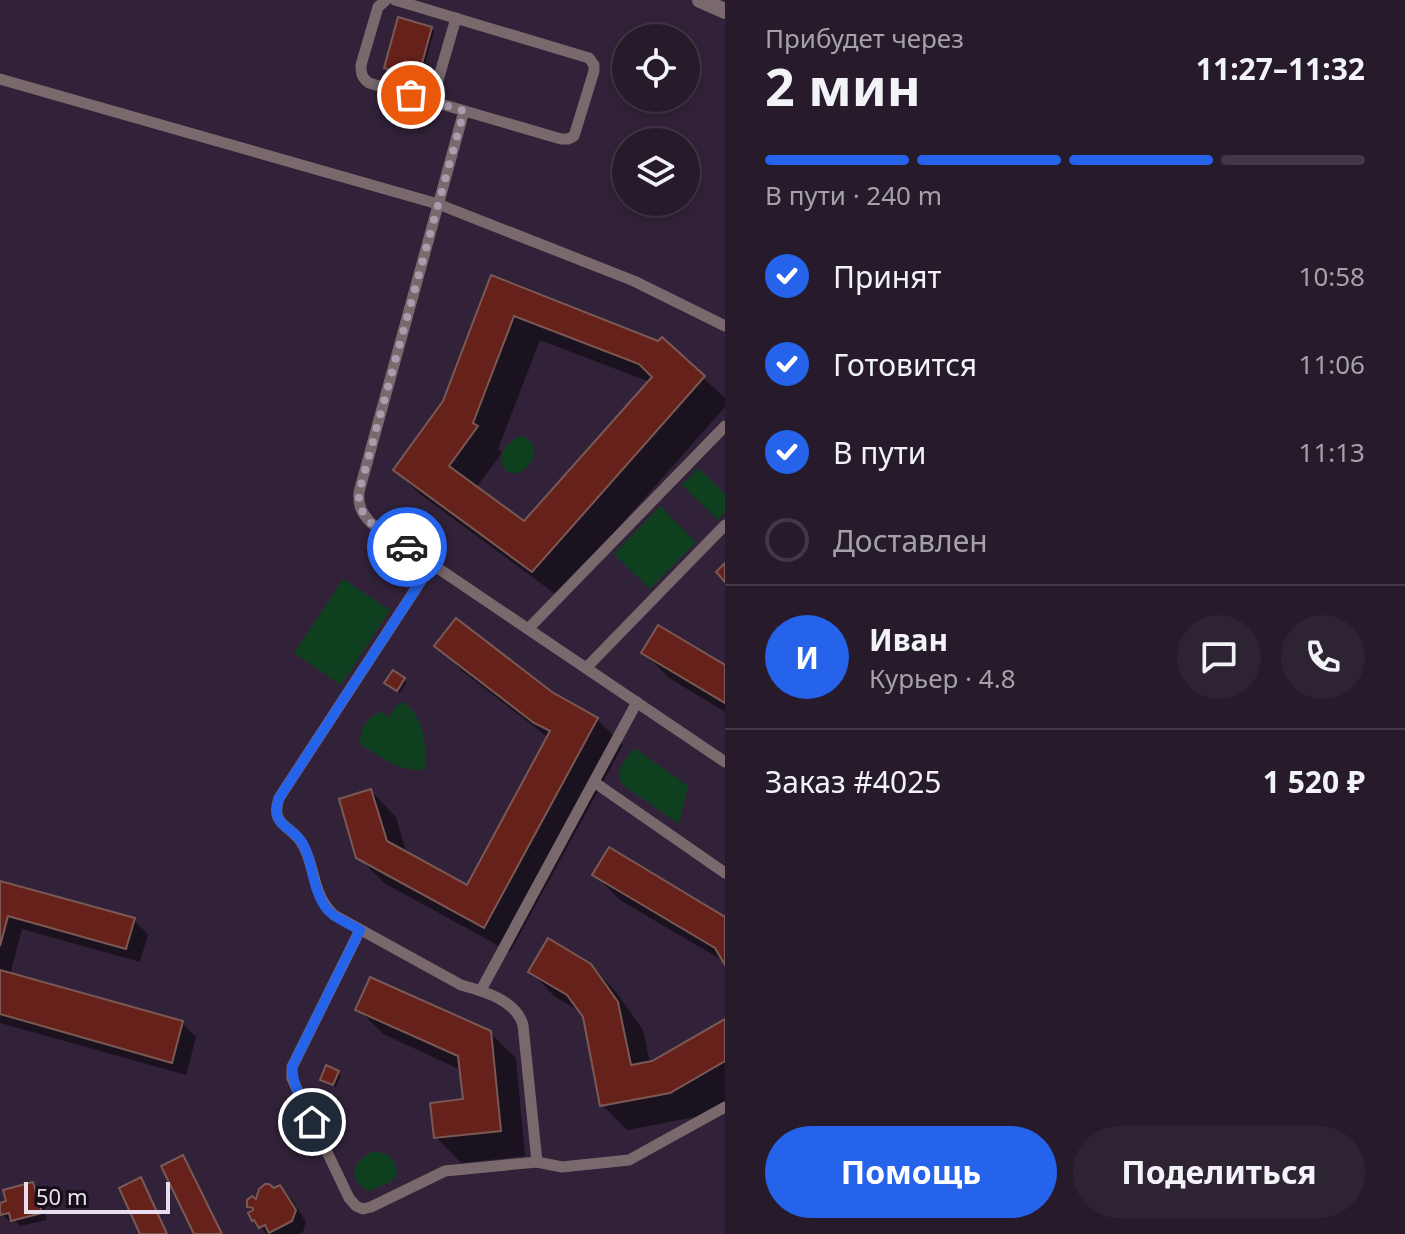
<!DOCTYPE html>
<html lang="ru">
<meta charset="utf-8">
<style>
body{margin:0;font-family:"Noto Sans",sans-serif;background:#2e2333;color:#f1f3f6;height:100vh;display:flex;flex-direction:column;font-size:30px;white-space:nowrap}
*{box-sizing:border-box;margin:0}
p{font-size:26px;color:#a4a1a9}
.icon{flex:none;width:44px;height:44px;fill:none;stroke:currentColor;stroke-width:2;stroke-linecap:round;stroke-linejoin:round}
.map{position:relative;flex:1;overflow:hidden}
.details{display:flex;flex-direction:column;background:#261a2b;width:680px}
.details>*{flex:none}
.tools{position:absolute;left:612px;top:24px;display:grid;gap:16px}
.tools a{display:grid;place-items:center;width:88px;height:88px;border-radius:50%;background:#261a2b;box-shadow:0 4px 12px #0003,0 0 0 2px #423847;font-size:40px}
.scale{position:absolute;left:24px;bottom:20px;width:146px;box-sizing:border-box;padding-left:8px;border:4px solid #e8deed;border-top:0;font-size:22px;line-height:28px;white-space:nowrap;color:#e8deed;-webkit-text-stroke:6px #160f19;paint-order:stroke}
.pin{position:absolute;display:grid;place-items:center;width:68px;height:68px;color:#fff;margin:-34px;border:4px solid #fff;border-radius:50%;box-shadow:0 2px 8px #0007}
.courier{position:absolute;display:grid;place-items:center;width:80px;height:80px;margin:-40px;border:6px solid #2563eb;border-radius:50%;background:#fff;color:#222;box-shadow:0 2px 10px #0007}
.headline em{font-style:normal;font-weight:700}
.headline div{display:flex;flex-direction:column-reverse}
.headline{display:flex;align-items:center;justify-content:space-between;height:136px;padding:0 40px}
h1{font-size:52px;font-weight:700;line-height:60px}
.bar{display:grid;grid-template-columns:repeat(4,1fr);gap:12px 8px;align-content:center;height:96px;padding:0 40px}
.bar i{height:10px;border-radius:6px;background:#423847}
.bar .current{background:#2563eb}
.bar p{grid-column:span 4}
.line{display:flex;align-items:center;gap:20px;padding:0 40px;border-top:2px solid #423847}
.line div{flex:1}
.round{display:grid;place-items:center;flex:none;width:84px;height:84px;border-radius:42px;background:#2e2333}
ol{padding:0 40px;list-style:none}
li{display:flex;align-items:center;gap:24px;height:88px}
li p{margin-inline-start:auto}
li .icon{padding:8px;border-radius:50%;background:#2563eb;color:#fff;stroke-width:4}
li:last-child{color:#a4a1a9}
li i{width:44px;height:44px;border:4px solid #423847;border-radius:50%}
.action{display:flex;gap:16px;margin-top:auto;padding:16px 40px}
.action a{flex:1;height:92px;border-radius:48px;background:#2563eb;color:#fff;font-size:32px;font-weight:700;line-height:92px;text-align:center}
.action a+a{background:#2e2333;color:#f1f3f6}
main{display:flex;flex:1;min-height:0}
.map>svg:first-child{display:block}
</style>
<main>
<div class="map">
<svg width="725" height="1234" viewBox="0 0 725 1234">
<rect width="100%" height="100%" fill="#322239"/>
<g fill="#0e4020">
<path d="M522 436C551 448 520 486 505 469 494 456 509 439 522 436Z"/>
<polygon points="698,468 725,494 725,512 718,520 682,485"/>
<polygon points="660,506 696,542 650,589 614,554"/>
<polygon points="343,579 390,610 341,685 294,653"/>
<path d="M403 702C423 715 428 747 425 769 400 773 381 757 360 744 360 730 367 716 382 712L389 717 397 705Z"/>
<path d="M634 748 688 786 679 824 623 785C613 770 625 761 634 748Z"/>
<path d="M372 1152C390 1151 396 1160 397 1176L389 1183 368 1191C347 1179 352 1161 372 1152Z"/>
</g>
<g fill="#0007" fill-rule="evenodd">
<polygon points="431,29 434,31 422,76 387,67"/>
<path d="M492 278 659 344 662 340 725 398V407L558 596 421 495 395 470 445 402ZM540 340 650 382 525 524 476 488 502 453 498 449Z"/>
<polygon points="437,645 551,694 597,719 623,745 510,952 384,883 358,857 371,791 396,817 407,855 468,888 549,738 462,671"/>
<polygon points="644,653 725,667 725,712 669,678"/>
<polygon points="404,679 407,682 400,693 390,686"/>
<polygon points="595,874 725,919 725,962 620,900"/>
<polygon points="0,883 134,920 148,934 140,962 22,929 10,975 182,1023 196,1037 186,1075 0,1023"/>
<polygon points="590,965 616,992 643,1030 650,1063 725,1021 725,1101 696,1117 627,1130 602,1105 584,1017 581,1012 555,997 530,971"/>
<polygon points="358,1009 490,1033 516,1058 525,1156 461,1163 436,1137 465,1101 461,1070 383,1034"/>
<polygon points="338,1073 341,1075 336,1087 322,1079"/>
<polygon points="33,1184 40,1191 47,1220 20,1226 14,1220 9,1221 2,1214 0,1205"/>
<polygon points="280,1187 291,1198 306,1222 303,1232 298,1234 267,1234 254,1220 253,1213 249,1209 249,1201 257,1201"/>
</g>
<g fill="#66211a" stroke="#7a5954" stroke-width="2" fill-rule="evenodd">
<polygon points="398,17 432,27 418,78 384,68"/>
<path d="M491 275 658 341 662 337 705 376 532 572 393 470 443 401ZM514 316 639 364 652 377 524 521 449 466 478 426 473 423Z"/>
<polygon points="725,563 725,582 716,572"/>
<polygon points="456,618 552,692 598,718 484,928 356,858 339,799 371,789 387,841 467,885 550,731 534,723 434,646"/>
<polygon points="658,625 725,665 725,703 641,653"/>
<polygon points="393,670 405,678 397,691 384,683"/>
<polygon points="609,847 725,917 725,965 715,948 592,875"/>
<polygon points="0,881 135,918 126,949 8,916 0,946"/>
<polygon points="548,938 591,964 618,1002 631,1065 652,1061 725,1019 725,1061 670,1093 600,1106 583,1017 567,995 528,972"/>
<polygon points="0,970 183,1021 172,1063 0,1014"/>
<polygon points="370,977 491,1031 501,1131 434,1138 430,1103 463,1099 458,1056 355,1010"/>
<polygon points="326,1065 339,1071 333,1085 320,1080"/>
<polygon points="183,1155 222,1234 194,1234 161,1166"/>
<polygon points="141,1177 167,1234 140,1234 119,1188"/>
<polygon points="33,1182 42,1213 11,1221 9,1213 0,1215 0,1203 6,1201 3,1190"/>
<polygon points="265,1184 269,1184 274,1188 280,1185 296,1210 292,1221 269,1233 265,1225 259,1228 254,1220 252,1221 248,1213 253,1210 253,1208 247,1207 247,1200 252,1196 256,1199 259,1189"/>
</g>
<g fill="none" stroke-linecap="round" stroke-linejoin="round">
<g stroke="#79696d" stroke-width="11">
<path d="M386 0 378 7 361 65C361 74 362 78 369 83L561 139H568L574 136 594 71V65L589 58 395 0"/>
<polyline points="0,79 438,204 634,281 725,326"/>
<polyline points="432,101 456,18"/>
<path d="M464 111 359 492C358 506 361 512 371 523L725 762"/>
<path d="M432 564 279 798C269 827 293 825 303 845 316 869 312 895 334 915L461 985C483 991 516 1000 523 1025L537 1162"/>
<polyline points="528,629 725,426"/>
<polyline points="586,668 725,525"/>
<polyline points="594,782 725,873"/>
<polyline points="360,930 292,1067 292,1078 296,1087 349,1198 356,1206 363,1209 371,1207 445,1171 537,1162 562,1167 629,1160 725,1107"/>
<polyline points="481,990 637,702"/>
</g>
<polyline stroke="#79696d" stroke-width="16" points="700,0 725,11"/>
</g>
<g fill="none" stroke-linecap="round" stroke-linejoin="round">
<path stroke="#a89cae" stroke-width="8" stroke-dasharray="0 14.4" d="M407 547C385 533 356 521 359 492L464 111 411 95"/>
<path stroke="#2563eb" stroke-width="10" d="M312 1122C303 1104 293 1087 292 1067L360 930C348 923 331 917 324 905 312 887 313 863 303 844 292 825 269 827 279 798L432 564 407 547"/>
</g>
</svg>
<div class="tools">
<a><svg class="icon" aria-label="locate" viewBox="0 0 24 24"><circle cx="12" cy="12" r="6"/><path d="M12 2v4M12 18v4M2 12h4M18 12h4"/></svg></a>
<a><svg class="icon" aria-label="layers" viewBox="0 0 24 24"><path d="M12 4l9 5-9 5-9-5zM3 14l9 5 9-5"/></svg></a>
</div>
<div class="scale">50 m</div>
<div class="pin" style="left:411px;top:95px;background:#ea580c"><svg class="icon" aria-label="bag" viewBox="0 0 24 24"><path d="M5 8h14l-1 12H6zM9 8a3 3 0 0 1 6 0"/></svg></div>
<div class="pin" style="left:312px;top:1122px;background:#1f2937"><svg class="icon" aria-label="home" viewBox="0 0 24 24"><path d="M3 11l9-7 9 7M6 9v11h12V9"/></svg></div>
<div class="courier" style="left:407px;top:547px"><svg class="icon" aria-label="car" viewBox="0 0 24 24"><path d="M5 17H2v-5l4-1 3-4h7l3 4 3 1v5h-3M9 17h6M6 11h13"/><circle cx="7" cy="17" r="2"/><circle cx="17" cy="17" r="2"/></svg></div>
</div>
<section class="details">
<div class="headline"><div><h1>2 мин</h1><p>Прибудет через</p></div><em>11:27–11:32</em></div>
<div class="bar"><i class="current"></i><i class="current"></i><i class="current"></i><i></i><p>В пути · 240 m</p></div>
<ol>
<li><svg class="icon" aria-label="check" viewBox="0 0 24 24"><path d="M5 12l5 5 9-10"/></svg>Принят<p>10:58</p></li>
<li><svg class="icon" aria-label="check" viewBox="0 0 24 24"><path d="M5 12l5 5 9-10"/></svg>Готовится<p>11:06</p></li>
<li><svg class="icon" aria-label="check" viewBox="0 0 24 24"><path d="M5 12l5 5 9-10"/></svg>В пути<p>11:13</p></li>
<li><i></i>Доставлен</li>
</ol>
<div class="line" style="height:144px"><b class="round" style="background:#2563eb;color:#fff">И</b><div><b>Иван</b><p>Курьер · 4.8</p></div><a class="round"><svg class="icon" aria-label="chat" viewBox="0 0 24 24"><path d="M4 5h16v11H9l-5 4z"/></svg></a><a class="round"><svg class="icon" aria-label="phone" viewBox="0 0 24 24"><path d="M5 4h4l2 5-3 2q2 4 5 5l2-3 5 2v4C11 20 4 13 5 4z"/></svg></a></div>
<div class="line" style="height:104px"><div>Заказ #4025</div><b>1 520 ₽</b></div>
<div class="action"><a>Помощь</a><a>Поделиться</a></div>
</section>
</main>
